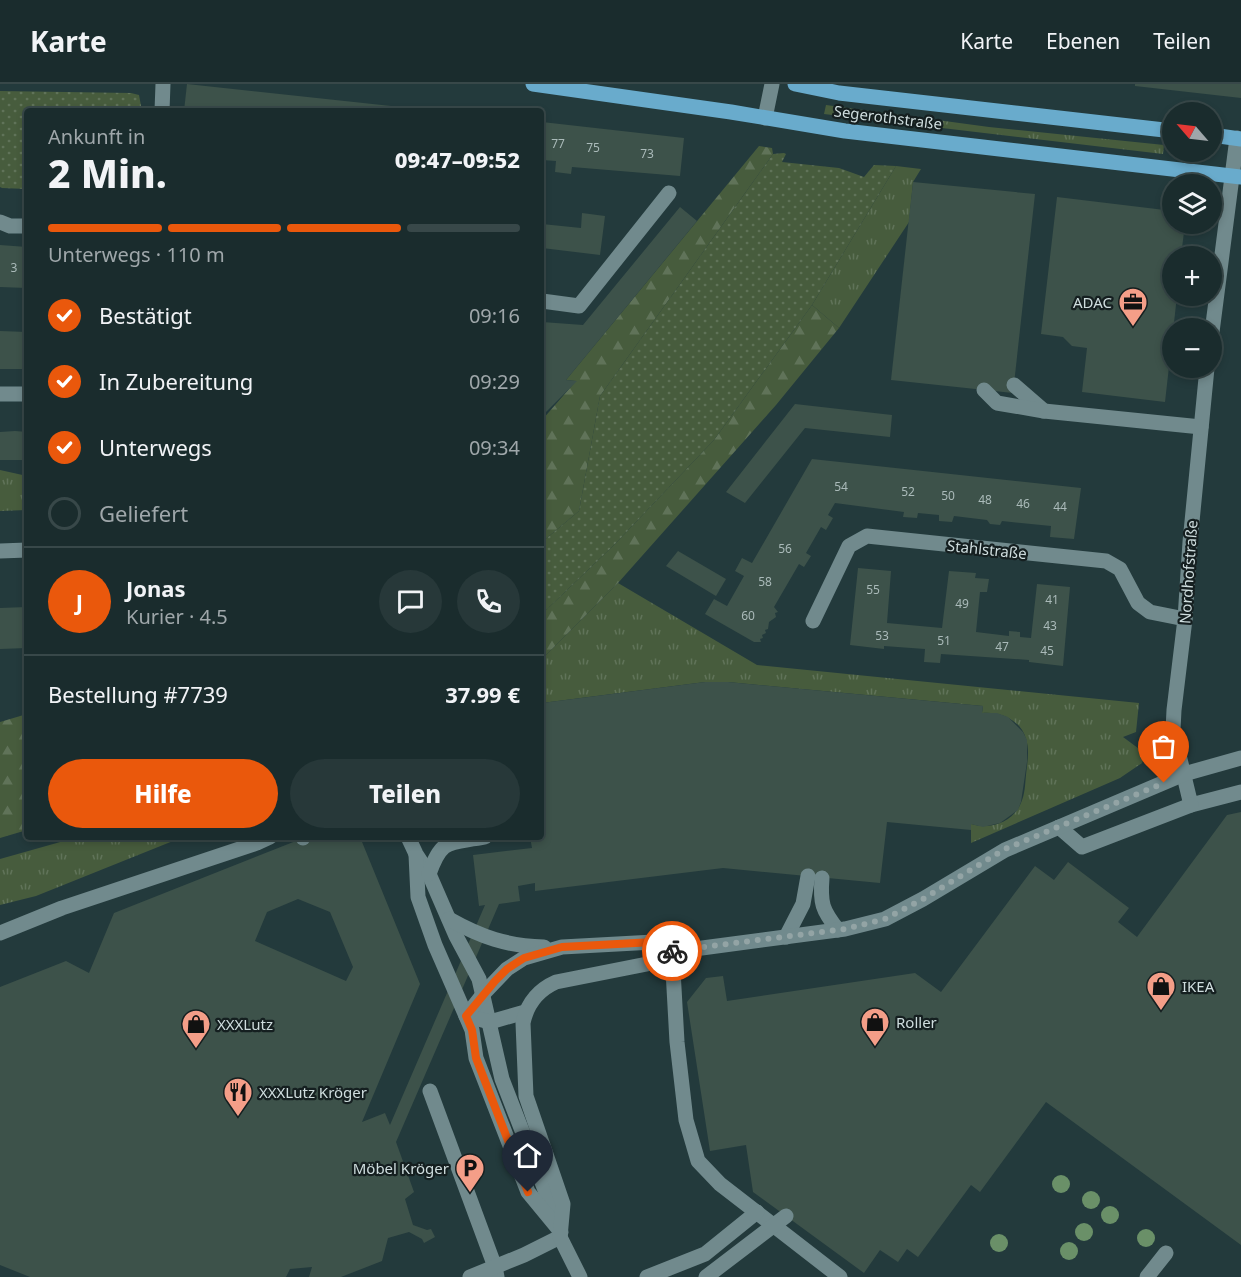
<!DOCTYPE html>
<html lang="de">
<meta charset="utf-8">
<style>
body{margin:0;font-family:"Noto Sans",sans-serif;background:#273839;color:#f1f3f6;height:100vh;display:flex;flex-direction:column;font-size:22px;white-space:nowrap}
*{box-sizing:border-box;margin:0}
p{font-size:20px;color:#9fa7aa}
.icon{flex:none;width:33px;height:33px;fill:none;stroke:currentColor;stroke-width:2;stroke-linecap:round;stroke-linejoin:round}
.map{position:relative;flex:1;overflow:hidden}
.details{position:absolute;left:24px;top:24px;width:520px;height:732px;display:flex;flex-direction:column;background:#1a2c2d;border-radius:6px;box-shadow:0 3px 9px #0003,0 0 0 2px #384849}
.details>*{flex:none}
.needle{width:39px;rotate:298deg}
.buttons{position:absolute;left:1162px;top:18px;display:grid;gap:12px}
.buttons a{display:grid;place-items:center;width:60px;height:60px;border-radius:50%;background:#1a2c2d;box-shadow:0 3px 9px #0003,0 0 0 2px #384849;font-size:30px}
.pin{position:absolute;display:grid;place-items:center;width:51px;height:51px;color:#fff;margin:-62px -26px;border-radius:50% 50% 50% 0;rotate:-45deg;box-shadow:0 0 6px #0007}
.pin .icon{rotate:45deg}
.courier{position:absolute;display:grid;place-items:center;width:60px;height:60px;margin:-30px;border:4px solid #ea580c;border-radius:50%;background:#fff;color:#222;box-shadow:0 2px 8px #0007}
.headline em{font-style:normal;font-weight:800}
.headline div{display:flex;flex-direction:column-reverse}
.headline{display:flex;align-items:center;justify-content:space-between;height:102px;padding:0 24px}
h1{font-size:39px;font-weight:800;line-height:45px}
.bar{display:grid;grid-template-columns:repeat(4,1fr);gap:9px 6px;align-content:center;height:72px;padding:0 24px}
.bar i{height:8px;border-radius:4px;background:#384849}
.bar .selected{background:#ea580c}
.bar p{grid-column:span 4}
.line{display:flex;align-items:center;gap:15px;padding:0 24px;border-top:2px solid #384849}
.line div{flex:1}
.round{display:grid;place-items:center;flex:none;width:63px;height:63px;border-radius:32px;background:#273839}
ol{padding:0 24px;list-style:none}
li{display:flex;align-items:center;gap:18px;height:66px}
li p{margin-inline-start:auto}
li .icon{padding:6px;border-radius:50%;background:#ea580c;color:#fff;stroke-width:4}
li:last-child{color:#9fa7aa}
li i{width:33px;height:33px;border:3px solid #384849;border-radius:50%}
.action{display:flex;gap:12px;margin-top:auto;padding:12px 24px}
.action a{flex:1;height:69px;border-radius:36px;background:#ea580c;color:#fff;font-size:24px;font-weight:800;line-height:69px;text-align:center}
.action a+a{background:#273839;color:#f1f3f6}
header{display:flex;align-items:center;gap:36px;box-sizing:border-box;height:84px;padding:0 30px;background:#1a2c2d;border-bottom:2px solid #384849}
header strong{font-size:28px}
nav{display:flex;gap:33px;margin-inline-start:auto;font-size:21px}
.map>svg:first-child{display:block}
</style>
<header>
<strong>Karte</strong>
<nav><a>Karte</a><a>Ebenen</a><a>Teilen</a></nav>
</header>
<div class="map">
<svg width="1241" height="1193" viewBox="0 0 1241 1193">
<defs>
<pattern id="grass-tufts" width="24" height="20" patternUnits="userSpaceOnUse" patternTransform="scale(1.5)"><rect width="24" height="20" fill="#475c3d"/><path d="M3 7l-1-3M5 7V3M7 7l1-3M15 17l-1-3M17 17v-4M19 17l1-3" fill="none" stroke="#607359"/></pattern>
<pattern id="forest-firs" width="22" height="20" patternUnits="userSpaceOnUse" patternTransform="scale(1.5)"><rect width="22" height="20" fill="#475c3d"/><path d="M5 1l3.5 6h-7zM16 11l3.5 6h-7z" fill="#607359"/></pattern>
<pattern id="park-dots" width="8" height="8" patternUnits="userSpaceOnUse" patternTransform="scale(1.5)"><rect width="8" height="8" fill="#475c3d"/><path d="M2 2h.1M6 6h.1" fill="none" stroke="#607359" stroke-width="1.8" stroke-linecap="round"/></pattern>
</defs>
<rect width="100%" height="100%" fill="#233a3c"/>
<g fill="url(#grass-tufts)">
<polygon points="826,21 989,43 1164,61 1163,70 824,30"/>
<polygon points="896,82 921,85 913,98 909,138 839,244 812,221"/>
<polygon points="0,386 27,392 27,426 0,427"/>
<path d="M618 499 757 581 1139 619 1136 648 1123 653 1146 670 1142 679 1120 694 971 759V740C990 746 1013 738 1021 719 1025 710 1025 701 1026 691 1027 680 1030 666 1026 655 1021 636 1000 627 982 629L983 622 728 598H705L542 619V575Z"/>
<polygon points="78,753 183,753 36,812 0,821 0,775"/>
</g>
<g fill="url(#forest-firs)">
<polygon points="759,62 772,64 773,70 600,312 579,427 542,458 542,336 576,297 566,296"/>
<polygon points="812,221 839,244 776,321 618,499 542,575 542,530 614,461 714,356"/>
<polygon points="27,630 27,746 0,754 0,638"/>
</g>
<g fill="url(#park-dots)">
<polygon points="0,7 131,9 139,11 142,27 27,27 27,105 2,104 0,103"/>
<polygon points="784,69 786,70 782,78 839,84 864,93 874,81 896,82 812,221 714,356 614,461 542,530 542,458 579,427 600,312 773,70"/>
</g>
<g fill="#3d524a" fill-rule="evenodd">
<polygon points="187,0 419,25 419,27 184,27"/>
<polygon points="1135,0 1241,0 1241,14 1135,2"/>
<polygon points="542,38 684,54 680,92 572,83 571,90 555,88 556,77 542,76"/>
<polygon points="913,98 1035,110 1013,309 891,296"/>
<polygon points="1057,113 1173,127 1173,140 1185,140 1181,172 1173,172 1173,212 1177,212 1165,318 1082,308 1087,264 1072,262 1063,253 1041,250"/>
<polygon points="680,123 697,137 566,296 577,297 542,332 542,238 583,241"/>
<polygon points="582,129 605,132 600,171 542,164 542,140 581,144"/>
<polygon points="0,161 27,163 27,204 0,203"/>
<polygon points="0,247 27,248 27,285 0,285"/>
<polygon points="795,320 892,331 890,353 805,344 745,419 726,408"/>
<polygon points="15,347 27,348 27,376 0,376 0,348"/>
<polygon points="812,375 1081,404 1074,455 1050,453 1051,442 1002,437 1000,441 990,440 987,436 954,432 952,438 939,437 939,431 918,429 917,434 903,433 904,428 835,419 828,431 833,434 826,446 821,443 806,469 811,472 804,483 799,480 774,523 778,528 775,529 776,533 769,538 768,545 765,546 766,549 762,551 763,554 760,555 761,558 754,558 705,530 714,515 727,522 744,492 735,487 742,474 752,479"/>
<polygon points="678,467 726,495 716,512 666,482"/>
<polygon points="858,484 891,487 887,539 942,544 949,487 976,489 975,494 989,495 987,508 980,508 976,548 1009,552 1009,547 1020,548 1020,553 1031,554 1037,500 1070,503 1063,582 1029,578 1029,576 941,570 940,579 924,578 925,565 884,562 884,565 850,561"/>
<polygon points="27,523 27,564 0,565 0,524"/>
<path d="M705 598H728L983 622 982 629H997L1008 633 1023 648 1027 656V678L1021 718 1018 726 1000 739 983 743 971 740V746L887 738 880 799 723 784 535 807V799L518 802 520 817 499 820 396 1058 414 1108 405 1115 413 1141 427 1146 431 1145 435 1153 424 1159 422 1155 409 1148 388 1154 382 1177 341 1193H309L312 1183 290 1185 286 1193H30L0 1181V903L66 877 89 889 114 829 306 753H360L420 900 362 1038 385 1029 390 1041 485 821 479 822 473 771 532 764 530 753H542V619ZM298 815 330 828 353 883 346 897 255 857 267 828Z"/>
<polygon points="1241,728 1241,1161 1046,1018 980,1108 971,1101 918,1173 907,1165 898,1178 880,1166 864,1189 753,1108 746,1061 710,1067 687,918 706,894 723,892 727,917 915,889 941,908 1035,782 1054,796 1068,778 1129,824 1118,838 1137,853 1227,731"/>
</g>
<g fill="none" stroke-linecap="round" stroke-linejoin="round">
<g stroke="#718a8d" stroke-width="15">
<polyline points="162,27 163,0"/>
<polyline points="765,34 772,0"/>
<polyline points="0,138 10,142 27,142"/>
<polyline points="542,217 579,222 669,109"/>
<polyline points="1212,248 1237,54"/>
<polyline points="1207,284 1190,458 1185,535 1174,626 1173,646 1191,721 1241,708"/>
<polyline points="1014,301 1044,327"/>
<polyline points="984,306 997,319 1044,327 1201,343"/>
<polyline points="0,310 27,310"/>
<polyline points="0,467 27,466"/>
<polyline points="813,537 849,462 867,452 1106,477 1120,485 1138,519 1150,528 1185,535"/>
<polyline points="1059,743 1082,763 1191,721"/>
<polyline points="408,753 416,770 429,790 456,852 479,895 502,995 557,1137"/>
<polyline points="303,754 303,753"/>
<polyline points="416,771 418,813 435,861 466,932 490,938 525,928"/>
<path d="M429 790C442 753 449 760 485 753"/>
<path d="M822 794C820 819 822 826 838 846"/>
<path d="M449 835C481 853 507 862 544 863"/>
<polyline points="0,849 62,824 257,759 270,753"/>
<polyline points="786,853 803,820 808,792"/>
<polyline points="672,868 677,958 686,1036 698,1077 720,1100 840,1193"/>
<polyline points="430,1007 495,1183 497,1193"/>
<polyline points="561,1148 528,1108 476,974 472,946 466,932 484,909 507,885 524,874 562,863 654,858 672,868"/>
<polyline points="470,1193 524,1171 560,1153"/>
<path d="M580 1193 560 1153 563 1120 526 1012 523 939C527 920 538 906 556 898L647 880 672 868 845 845 885 835 923 815 1005 766 1184 690 1241 674"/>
<polyline points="647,1193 705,1170 757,1128"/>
<polyline points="706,1193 786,1132"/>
<polyline points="1147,1193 1166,1169"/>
</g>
<g stroke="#69abcc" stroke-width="15">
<polyline points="533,0 731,28 845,47 1241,93"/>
<polyline points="795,0 839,9 1173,47"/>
<polyline points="1212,51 1241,55"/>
</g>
</g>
<g fill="#6a9068">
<circle cx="1061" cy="1100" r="9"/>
<circle cx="1091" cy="1116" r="9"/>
<circle cx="1110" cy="1131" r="9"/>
<circle cx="1084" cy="1148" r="9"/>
<circle cx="1146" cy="1154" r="9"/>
<circle cx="999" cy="1159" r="9"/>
<circle cx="1069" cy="1167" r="9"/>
</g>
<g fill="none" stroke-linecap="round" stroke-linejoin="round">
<polyline stroke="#93a4a5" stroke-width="6" stroke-dasharray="0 10.8" points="672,867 845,845 885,835 923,815 1005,765 1164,699"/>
<polyline stroke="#ea580c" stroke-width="8" points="528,1108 476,974 472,946 466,932 495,897 507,885 524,874 562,863 654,858 672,867"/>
</g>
<defs>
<g id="office-pin" transform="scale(1.5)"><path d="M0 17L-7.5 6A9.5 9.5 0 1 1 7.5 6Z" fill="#f49e88" stroke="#151f20"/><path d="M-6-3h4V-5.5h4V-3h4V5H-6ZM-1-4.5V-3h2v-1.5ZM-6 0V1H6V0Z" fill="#111"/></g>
<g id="shop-pin" transform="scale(1.5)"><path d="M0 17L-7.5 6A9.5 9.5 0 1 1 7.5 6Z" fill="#f49e88" stroke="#151f20"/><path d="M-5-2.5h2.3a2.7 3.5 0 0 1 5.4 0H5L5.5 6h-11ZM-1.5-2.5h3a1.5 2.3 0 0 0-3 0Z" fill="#111"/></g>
<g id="restaurant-pin" transform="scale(1.5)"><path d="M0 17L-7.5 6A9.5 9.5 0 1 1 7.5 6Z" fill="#f49e88" stroke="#151f20"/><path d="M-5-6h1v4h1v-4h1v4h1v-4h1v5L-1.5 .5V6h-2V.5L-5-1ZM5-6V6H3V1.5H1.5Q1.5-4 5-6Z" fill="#111"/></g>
<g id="parking-pin" transform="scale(1.5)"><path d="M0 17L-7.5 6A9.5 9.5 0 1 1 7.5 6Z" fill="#f49e88" stroke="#151f20"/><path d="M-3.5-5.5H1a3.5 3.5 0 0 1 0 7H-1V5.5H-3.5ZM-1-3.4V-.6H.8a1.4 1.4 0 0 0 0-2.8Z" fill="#111"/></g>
</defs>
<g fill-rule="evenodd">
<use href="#office-pin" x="1133" y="218"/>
<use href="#shop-pin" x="1161" y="902"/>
<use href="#shop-pin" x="875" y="938"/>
<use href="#shop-pin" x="196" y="940"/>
<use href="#restaurant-pin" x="238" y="1008"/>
<use href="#parking-pin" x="470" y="1084"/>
</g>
<g text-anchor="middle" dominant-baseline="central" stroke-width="4.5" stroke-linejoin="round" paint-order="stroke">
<g font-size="12" fill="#aabab9">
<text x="558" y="59">77</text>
<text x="593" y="63">75</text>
<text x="647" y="69">73</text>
<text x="14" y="183">3</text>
<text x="841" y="402">54</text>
<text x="908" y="407">52</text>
<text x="948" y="411">50</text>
<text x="985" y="415">48</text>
<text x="1023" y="419">46</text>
<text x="1060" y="422">44</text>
<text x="785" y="464">56</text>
<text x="765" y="497">58</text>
<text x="873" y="505">55</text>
<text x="1052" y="515">41</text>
<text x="962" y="519">49</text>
<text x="748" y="531">60</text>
<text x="1050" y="541">43</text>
<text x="882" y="551">53</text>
<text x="944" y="556">51</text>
<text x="1002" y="562">47</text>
<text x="1047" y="566">45</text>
</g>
<g font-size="15" fill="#cfddde" stroke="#151f20">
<text transform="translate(888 33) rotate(7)">Segerothstraße</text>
<text transform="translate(987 465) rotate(6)">Stahlstraße</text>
<text transform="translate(1188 488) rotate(-86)">Nordhofstraße</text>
</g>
<g font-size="15" fill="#cfddde" stroke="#151f20" text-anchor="start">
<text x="1112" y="218" text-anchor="end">ADAC</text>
<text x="1182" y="902">IKEA</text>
<text x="896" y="938">Roller</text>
<text x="217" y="940">XXXLutz</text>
<text x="259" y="1008">XXXLutz Kröger</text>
<text x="449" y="1084" text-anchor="end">Möbel Kröger</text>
</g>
</g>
</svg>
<div class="buttons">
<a><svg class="needle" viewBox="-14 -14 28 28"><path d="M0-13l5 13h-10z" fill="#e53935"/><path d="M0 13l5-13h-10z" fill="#9fa7aa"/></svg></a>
<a><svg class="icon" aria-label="layers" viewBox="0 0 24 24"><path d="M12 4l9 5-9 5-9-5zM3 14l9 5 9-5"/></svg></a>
<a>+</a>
<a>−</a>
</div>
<div class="pin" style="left:1164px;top:699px;background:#ea580c"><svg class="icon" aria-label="bag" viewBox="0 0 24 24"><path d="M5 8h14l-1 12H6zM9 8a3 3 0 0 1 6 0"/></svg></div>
<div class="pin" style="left:528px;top:1108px;background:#1f2937"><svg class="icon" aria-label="home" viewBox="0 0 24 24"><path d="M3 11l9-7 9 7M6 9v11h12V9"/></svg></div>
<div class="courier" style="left:672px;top:867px"><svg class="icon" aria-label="bike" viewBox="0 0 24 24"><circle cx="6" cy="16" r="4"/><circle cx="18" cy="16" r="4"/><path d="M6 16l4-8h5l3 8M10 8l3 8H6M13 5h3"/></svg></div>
<section class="details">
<div class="headline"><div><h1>2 Min.</h1><p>Ankunft in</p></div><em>09:47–09:52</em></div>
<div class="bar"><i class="selected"></i><i class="selected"></i><i class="selected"></i><i></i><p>Unterwegs · 110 m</p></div>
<ol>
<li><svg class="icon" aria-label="check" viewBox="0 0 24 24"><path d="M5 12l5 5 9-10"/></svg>Bestätigt<p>09:16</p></li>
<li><svg class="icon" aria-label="check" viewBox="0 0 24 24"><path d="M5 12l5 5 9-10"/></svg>In Zubereitung<p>09:29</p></li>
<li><svg class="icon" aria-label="check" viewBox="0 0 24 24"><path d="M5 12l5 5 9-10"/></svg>Unterwegs<p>09:34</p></li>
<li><i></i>Geliefert</li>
</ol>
<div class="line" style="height:108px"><b class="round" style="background:#ea580c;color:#fff">J</b><div><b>Jonas</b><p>Kurier · 4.5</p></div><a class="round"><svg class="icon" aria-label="chat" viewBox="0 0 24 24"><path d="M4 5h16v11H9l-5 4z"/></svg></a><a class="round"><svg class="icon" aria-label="phone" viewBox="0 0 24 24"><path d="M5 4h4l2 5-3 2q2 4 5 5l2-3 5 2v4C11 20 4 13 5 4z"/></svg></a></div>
<div class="line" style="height:78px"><div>Bestellung #7739</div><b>37.99 €</b></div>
<div class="action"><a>Hilfe</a><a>Teilen</a></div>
</section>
</div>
